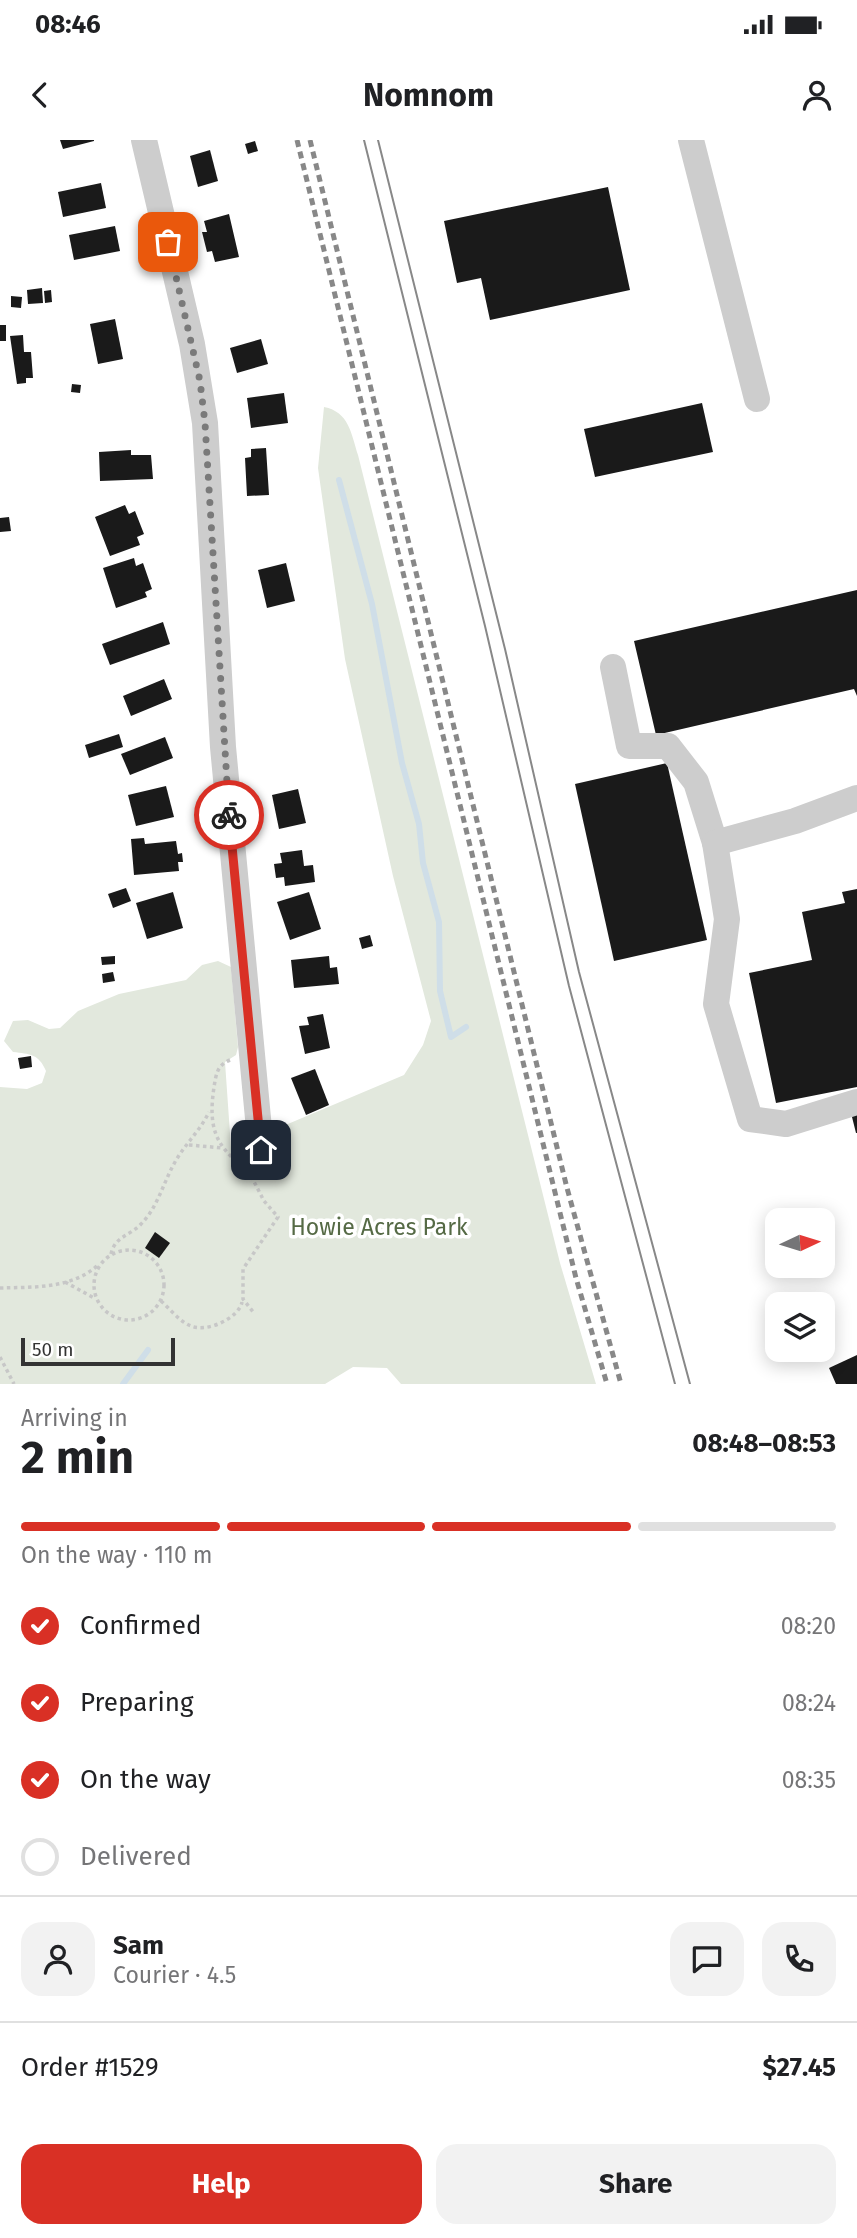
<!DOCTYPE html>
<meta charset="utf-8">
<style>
body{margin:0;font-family:"Fira Sans",sans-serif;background:#f2f2f2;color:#202124;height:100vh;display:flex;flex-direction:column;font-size:26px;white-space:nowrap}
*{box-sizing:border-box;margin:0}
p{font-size:23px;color:#757577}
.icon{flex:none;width:38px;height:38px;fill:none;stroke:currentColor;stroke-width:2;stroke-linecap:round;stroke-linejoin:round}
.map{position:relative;height:1244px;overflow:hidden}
.side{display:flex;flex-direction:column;background:#fff;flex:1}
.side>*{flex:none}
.needle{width:46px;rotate:86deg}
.buttons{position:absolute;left:765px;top:1068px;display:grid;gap:14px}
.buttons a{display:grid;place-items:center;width:70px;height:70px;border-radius:14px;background:#fff;box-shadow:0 4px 18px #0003;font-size:35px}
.scale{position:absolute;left:21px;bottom:18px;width:154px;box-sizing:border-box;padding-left:7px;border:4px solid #333;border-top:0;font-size:19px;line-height:24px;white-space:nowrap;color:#333;-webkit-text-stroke:5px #fff;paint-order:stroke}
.pin{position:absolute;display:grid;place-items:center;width:60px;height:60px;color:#fff;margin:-30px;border-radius:14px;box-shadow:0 4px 10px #0006}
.courier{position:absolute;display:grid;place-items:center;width:70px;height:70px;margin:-35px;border:5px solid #d93025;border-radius:50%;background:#fff;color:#222;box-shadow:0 2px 9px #0007}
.overview em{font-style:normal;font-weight:700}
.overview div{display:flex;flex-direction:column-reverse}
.overview{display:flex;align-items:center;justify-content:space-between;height:119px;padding:0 21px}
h1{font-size:46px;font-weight:700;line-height:52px}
.bar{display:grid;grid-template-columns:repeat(4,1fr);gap:10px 7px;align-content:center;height:84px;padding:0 21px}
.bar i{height:9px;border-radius:5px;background:#e0e0e0}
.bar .on{background:#d93025}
.bar p{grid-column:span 4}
.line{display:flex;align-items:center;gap:18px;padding:0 21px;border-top:2px solid #e0e0e0}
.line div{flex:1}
.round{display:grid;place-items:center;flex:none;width:74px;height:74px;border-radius:21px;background:#f2f2f2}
ol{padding:0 21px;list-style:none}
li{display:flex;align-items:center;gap:21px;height:77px}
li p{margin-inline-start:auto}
li .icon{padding:7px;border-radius:50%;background:#d93025;color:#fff;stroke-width:4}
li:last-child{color:#757577}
li i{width:38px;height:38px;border:4px solid #e0e0e0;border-radius:50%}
.cta{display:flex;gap:14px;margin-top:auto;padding:14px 21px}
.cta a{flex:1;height:80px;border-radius:21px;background:#d93025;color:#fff;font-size:28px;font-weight:700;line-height:80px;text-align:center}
.cta a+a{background:#f2f2f2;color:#202124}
.status{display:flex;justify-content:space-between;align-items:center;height:49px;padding:0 35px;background:#fff;direction:ltr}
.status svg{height:19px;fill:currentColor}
header{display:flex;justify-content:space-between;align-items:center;height:91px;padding:0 21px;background:#fff;font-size:32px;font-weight:700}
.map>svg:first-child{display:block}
</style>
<div class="status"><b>08:46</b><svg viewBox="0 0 49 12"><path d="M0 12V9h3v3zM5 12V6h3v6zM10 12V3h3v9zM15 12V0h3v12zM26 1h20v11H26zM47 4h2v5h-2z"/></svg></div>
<header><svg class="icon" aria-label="back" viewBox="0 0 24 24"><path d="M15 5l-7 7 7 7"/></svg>Nomnom<svg class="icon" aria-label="person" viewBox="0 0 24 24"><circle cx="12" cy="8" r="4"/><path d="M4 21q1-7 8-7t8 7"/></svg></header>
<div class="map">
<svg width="857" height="1244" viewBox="0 0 857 1244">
<rect width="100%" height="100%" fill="#fff"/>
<path fill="#e2e8dd" d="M324 267C349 272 351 293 358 315L560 1123 596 1244H401L387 1228 353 1227 325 1244H0V947L27 949 42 943 46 931C39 914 30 914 13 912L4 901 13 881 28 880 49 889 60 888 78 871 119 854 186 840 202 825 218 821 231 827 238 907 236 915 225 922 231 1008 404 935 423 905 431 881 393 736 345 519 318 328Z"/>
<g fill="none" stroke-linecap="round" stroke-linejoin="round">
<g stroke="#cfdee8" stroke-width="6">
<polyline points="339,340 372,464 402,623 419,684 423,723 439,782 440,851 451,897 466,887"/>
<polyline points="123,1244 148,1210"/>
</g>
</g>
<g fill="#1a1a1a">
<polygon points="60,0 94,0 94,1 63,9"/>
<polygon points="255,1 258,11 248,14 245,4"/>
<polygon points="210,10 218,41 198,47 190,16"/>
<polygon points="101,43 106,68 63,77 58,52"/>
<polygon points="608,47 630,150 490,180 481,138 457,143 444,81"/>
<polygon points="229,74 239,117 215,122 212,111 207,112 202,92 207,92 204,81"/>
<polygon points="115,86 120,111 74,120 69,95"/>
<polygon points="42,148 43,163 28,164 27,150"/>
<polygon points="51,150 52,162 45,163 44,151"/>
<polygon points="11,156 22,157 21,168 11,167"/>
<polygon points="115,179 123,219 98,224 90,184"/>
<rect x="0" y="185" width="6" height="16"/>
<polygon points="23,195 24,212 31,212 33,238 26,238 26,243 17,244 10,196"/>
<polygon points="261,199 268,224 237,233 230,208"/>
<polygon points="72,244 81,245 80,253 71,252"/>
<polygon points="284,253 288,283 251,288 247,258"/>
<polygon points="702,263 713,312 595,337 584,289"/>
<polygon points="266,308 269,355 247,356 245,318 251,317 251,309"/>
<polygon points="131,310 131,315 151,315 153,339 100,341 99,312"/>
<polygon points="125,365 129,374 135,371 144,394 137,397 140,405 110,416 95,377"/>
<polygon points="9,377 11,391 0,392 0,378"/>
<polygon points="134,418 136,426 143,423 152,449 145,452 147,457 116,468 103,428"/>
<polygon points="286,423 295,461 267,468 258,430"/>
<polygon points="857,450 857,556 854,549 656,595 634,501"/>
<polygon points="163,482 170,504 110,525 102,504"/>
<polygon points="164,539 172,559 131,576 123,556"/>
<polygon points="119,594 123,607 89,618 85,605"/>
<polygon points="165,597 173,618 130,635 121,614"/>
<polygon points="667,623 707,800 614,821 575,644"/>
<polygon points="166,646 174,677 136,686 128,655"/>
<polygon points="298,649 306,683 279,689 272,655"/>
<polygon points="144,698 145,704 176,701 178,714 182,713 183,722 178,722 179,731 134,735 131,699"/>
<polygon points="302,710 304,726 313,725 315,742 285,746 284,737 276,738 274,724 282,723 280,713"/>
<polygon points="126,748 131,761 113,768 108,754"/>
<polygon points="857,749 857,947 776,963 749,833 812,820 802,772 845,763 842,752"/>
<polygon points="173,752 183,788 147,799 136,763"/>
<polygon points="309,752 321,789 290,800 277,762"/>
<polygon points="370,795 373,806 362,809 359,798"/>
<polygon points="115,816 115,824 102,825 101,817"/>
<polygon points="329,816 330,828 337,827 339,844 294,848 291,820"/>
<polygon points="113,832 115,841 103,843 102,834"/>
<polygon points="323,874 330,908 305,914 299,886 309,885 307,877"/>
<polygon points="31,916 32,927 20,929 18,918"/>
<polygon points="315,929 329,965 306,975 291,938"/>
<polygon points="857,972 857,993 856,993 851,973"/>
<polygon points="155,1092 170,1103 159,1118 145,1108"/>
<polygon points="857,1215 857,1244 836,1244 829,1228"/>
</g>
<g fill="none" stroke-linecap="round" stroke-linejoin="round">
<g stroke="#c7c7c7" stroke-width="3.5" stroke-dasharray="3.5 3.5" stroke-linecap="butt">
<path d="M230 920C217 925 216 935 214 947 209 982 212 1003 242 1026"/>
<polyline points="189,1005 223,1008"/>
<polyline points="248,1030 264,1061 278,1077 243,1129 243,1159 254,1173"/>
<circle cx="129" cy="1145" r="35"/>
<path d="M111 1114C115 1096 130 1096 141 1084 158 1067 163 1043 175 1022 185 1004 200 991 209 972"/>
<polyline points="65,1142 94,1158"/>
<path d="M0 1148C33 1147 72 1149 98 1125"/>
<path d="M161 1161C170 1169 180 1182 191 1186 207 1193 239 1178 242 1162"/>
<polyline points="0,1217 14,1244"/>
</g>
<g stroke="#cdcdcd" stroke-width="26">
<polyline points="144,0 192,204 205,283 223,607 261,1010"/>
<polyline points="691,0 757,259"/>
<polyline points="613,527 629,606 668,606 696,642 715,703"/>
<polyline points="857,658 795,681 715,703 727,779 716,864 750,979 786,984 857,962"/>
</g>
<g stroke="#888" stroke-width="2">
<polyline points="364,0 485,486 569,846 675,1244"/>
<polyline points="378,0 505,509 579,832 690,1244"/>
</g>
<g stroke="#888" stroke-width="5" stroke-dasharray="7 5" stroke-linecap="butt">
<polyline points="297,0 576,1138 607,1244"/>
<polyline points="310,0 567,1048 621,1244"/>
</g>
</g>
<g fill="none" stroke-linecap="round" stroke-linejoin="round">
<polyline stroke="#7a7a7a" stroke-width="7" stroke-dasharray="0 12.6" points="168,102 200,241 205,283 229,675"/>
<polyline stroke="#d93025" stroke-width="9" points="229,675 261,1010"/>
</g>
<g text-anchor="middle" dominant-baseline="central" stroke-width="7" stroke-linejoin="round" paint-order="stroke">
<g font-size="23" fill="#556a45" stroke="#fff">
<text x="379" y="1087">Howie Acres Park</text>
</g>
</g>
</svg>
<div class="buttons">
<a><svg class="needle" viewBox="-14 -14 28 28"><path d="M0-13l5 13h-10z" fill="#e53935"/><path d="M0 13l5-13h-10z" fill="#757577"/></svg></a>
<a><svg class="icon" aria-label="layers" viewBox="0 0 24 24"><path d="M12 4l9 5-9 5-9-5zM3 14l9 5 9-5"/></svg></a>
</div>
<div class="scale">50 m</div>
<div class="pin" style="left:168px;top:102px;background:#ea580c"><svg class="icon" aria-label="bag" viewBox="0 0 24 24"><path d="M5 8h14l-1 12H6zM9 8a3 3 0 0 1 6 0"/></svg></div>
<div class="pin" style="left:261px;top:1010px;background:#1f2937"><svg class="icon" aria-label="home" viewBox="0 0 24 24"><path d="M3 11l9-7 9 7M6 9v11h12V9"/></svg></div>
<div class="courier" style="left:229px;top:675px"><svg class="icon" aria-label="bike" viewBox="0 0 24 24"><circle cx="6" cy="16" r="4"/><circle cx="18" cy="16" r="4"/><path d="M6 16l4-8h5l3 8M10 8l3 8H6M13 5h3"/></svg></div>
</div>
<section class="side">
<div class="overview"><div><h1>2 min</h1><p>Arriving in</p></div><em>08:48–08:53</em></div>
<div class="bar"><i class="on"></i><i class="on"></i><i class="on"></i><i></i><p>On the way · 110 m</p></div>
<ol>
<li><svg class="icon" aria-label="check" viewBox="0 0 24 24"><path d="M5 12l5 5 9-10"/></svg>Confirmed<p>08:20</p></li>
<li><svg class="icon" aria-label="check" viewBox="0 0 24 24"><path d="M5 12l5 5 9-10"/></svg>Preparing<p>08:24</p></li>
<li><svg class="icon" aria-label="check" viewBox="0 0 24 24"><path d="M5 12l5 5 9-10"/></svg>On the way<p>08:35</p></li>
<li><i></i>Delivered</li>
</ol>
<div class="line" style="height:126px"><a class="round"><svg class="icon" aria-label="person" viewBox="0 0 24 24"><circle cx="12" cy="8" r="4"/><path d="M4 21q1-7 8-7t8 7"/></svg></a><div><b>Sam</b><p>Courier · 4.5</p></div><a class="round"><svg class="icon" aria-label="chat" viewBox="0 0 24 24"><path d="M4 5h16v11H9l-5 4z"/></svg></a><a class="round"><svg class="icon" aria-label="phone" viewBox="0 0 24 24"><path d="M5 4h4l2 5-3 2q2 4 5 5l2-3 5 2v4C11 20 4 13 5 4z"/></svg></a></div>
<div class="line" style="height:91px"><div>Order #1529</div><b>$27.45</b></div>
<div class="cta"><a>Help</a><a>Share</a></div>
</section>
